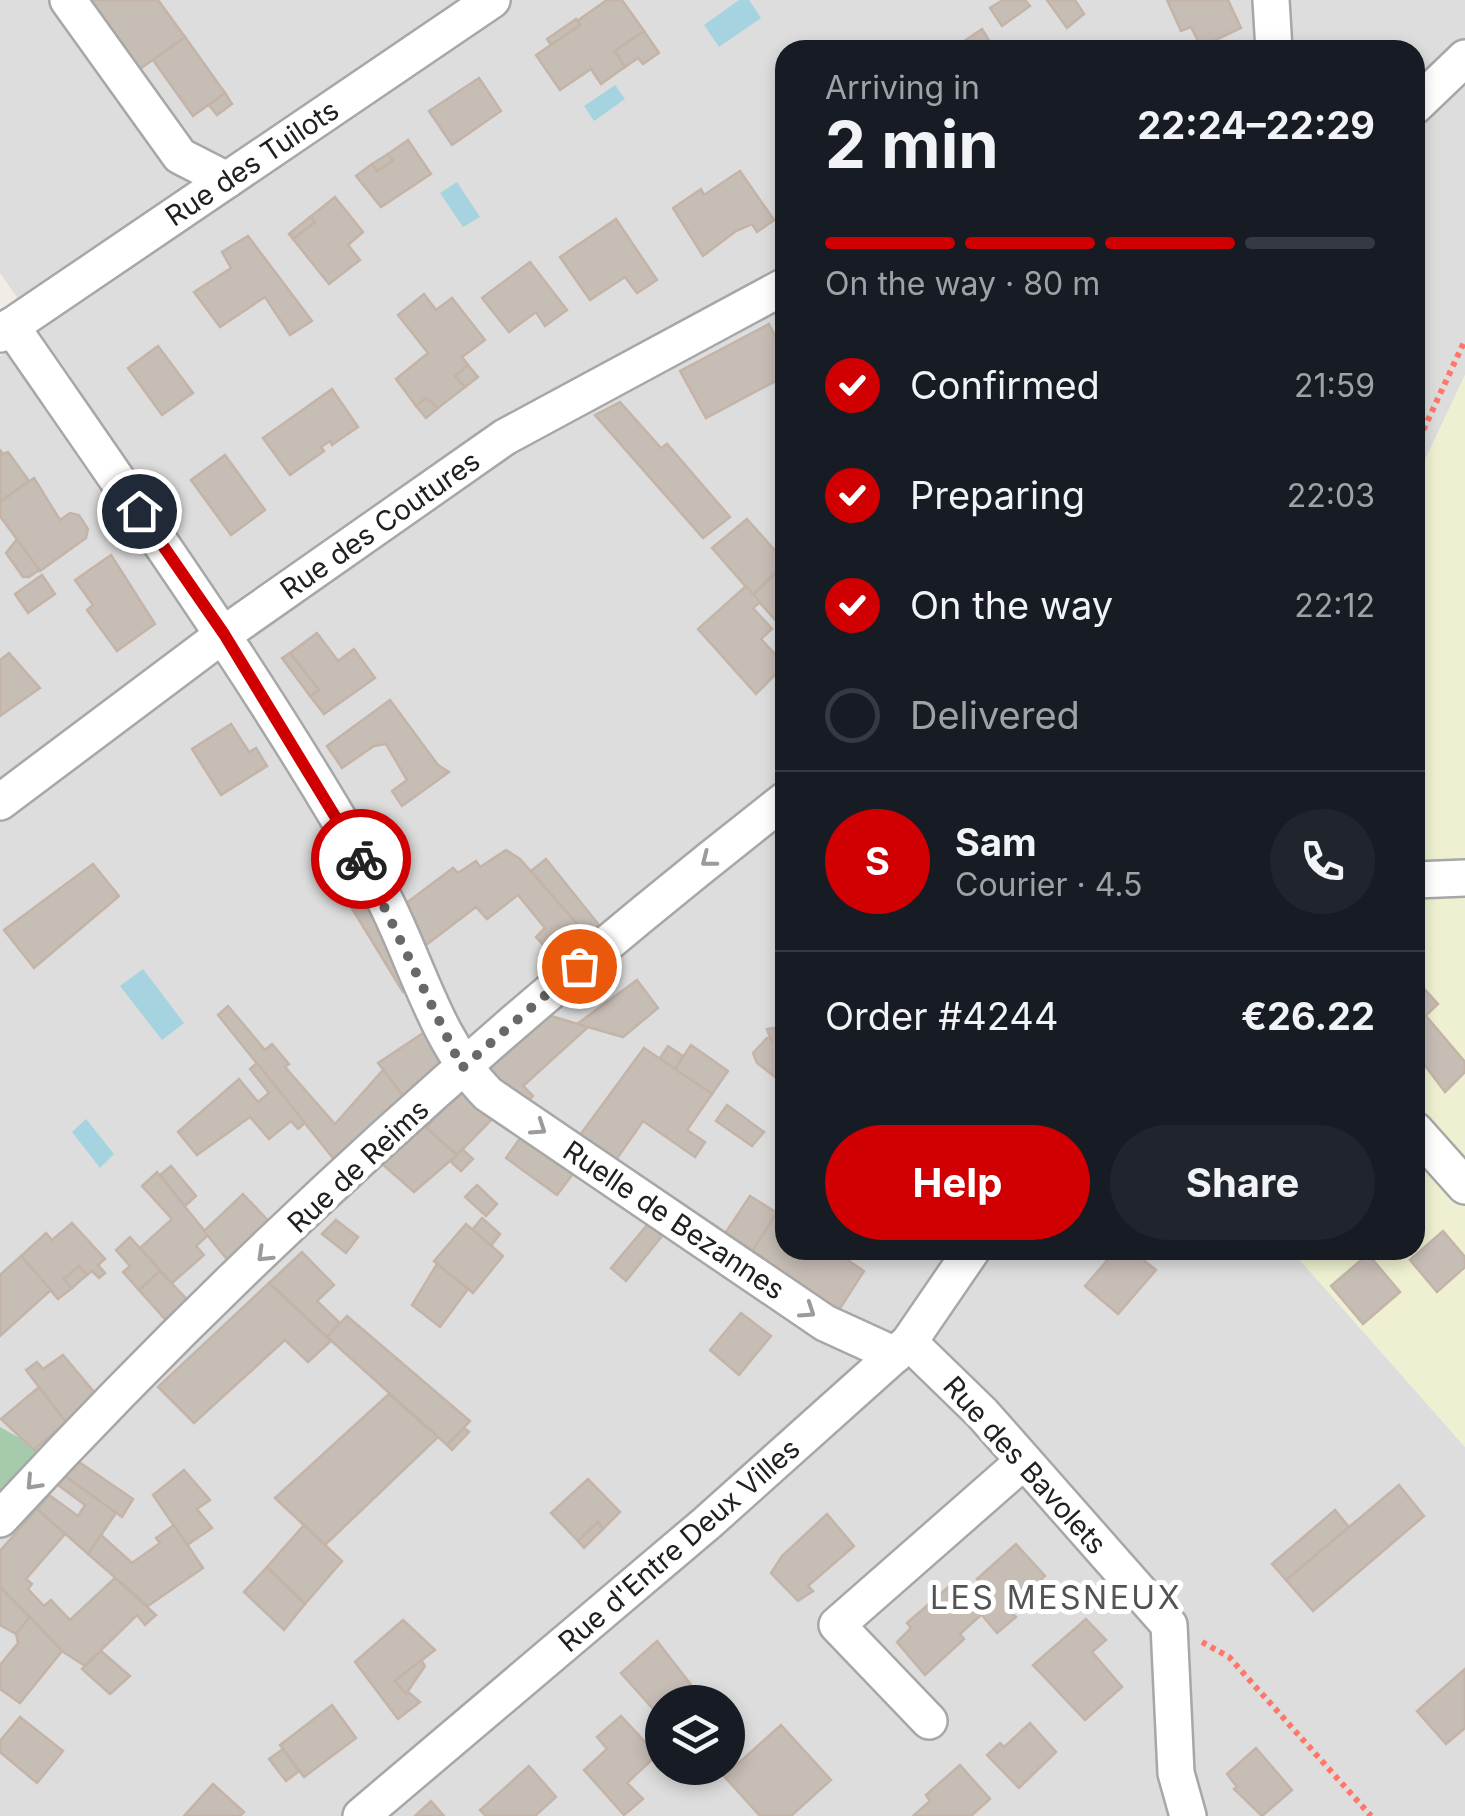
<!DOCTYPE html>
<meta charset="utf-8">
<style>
body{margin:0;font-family:Inter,sans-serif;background:#20242c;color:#f1f3f6;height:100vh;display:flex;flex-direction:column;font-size:38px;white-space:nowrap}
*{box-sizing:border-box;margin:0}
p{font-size:32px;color:#9ea1a6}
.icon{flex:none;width:55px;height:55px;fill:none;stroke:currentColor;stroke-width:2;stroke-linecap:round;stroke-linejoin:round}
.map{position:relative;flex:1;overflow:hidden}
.details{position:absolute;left:775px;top:40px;width:650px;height:1220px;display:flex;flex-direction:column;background:#171b24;border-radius:30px;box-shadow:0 5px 15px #0003}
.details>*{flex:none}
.buttons{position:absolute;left:645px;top:1685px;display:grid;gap:20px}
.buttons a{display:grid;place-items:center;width:100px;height:100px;border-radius:50%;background:#171b24;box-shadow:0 5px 15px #0003;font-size:50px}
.pin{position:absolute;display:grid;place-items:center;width:85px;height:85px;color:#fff;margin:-42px;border:5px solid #fff;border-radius:50%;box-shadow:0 2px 10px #0007}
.courier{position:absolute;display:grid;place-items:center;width:100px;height:100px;margin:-50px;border:8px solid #d00002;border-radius:50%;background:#fff;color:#222;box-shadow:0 2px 12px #0007}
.summary em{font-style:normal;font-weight:700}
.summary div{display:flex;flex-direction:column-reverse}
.summary{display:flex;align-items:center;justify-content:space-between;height:170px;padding:0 50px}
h1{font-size:65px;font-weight:700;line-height:75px}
.bar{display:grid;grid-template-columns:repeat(4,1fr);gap:15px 10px;align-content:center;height:120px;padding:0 50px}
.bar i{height:12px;border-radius:8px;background:#363941}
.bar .current{background:#d00002}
.bar p{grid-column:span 4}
.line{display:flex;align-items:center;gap:25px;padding:0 50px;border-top:2px solid #363941}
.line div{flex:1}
.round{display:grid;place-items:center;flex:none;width:105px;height:105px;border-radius:52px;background:#20242c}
ol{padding:0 50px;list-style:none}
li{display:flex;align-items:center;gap:30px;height:110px}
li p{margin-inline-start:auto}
li .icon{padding:10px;border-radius:50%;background:#d00002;color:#fff;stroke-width:4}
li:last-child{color:#9ea1a6}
li i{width:55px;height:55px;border:5px solid #363941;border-radius:50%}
.cta{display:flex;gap:20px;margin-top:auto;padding:20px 50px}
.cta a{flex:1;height:115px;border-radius:60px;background:#d00002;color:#fff;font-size:40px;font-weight:700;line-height:115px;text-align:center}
.cta a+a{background:#20242c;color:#f1f3f6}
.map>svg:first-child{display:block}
</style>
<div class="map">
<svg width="1465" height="1816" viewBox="0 0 1465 1816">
<rect width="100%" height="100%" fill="#f1ede6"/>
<path fill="#dedddd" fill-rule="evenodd" d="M0 0H1465V375L1415 481V50H785V1250H1291L1465 1447V1816H0V356L39 329 0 273ZM662 1702H728V1768H662Z"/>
<polygon fill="#eef0d1" points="1465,375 1465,1447 1291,1250 1415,1250 1415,481"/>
<polygon fill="#a6cbac" points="0,1427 56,1458 0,1507"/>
<g fill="#a5d3e0">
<polygon points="739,0 749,0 761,18 719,47 704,25"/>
<polygon points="615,85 625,99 594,121 584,106"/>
<polygon points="457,182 480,217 463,227 440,193"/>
<polygon points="143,969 184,1023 162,1040 120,986"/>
<polygon points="86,1119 114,1154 100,1168 72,1132"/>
</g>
<g fill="#c6bdb5" stroke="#c4b4a8" stroke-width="2.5">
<polygon points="81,0 158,0 185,37 133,74"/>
<polygon points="607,0 622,0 644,31 615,51 625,67 601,84 591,69 560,90 536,55 580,25 577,21"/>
<polygon points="1003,0 1025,0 1030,6 1002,26 990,8"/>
<polygon points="1047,0 1075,0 1084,14 1067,28"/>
<polygon points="1167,0 1228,0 1241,28 1201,47 1191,27 1181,31"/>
<polygon points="576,19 580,25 551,45 547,39"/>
<polygon points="982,29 995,50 951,50"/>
<polygon points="644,31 659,53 643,64 638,58 625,67 615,51"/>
<polygon points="185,37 225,93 193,116 153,60"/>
<polygon points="479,78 501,111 452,145 429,111"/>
<polygon points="225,93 232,104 217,115 209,105"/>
<polygon points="408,140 431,174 381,207 356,176 372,164 377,171 393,161 388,154"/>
<polygon points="388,154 393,161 377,171 372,164"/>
<polygon points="740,171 774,220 757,232 752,224 736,231 703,256 673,208 701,189 704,195"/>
<polygon points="335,197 363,232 348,245 360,260 329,284 293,239 315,222 310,217"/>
<polygon points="310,217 315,222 293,239 289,234"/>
<polygon points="616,219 657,280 637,293 625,277 590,300 560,257"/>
<polygon points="248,236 312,321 290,335 265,297 220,327 194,292 231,268 222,252"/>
<polygon points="530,262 567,310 545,326 536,312 509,332 482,298"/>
<polygon points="424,294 436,310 452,298 485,340 462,357 468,365 455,376 465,387 438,408 426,398 416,406 396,379 428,353 398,315"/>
<polygon points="769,324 785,355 785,376 706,418 680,371"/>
<polygon points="158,346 193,393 162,415 128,368"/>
<polygon points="468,365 478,377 465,387 455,376"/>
<polygon points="332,389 358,427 332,445 330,441 321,447 324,451 290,475 263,438"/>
<polygon points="426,398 438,408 426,418 416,406"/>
<polygon points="620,402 661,448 667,444 730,517 703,538 595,415"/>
<polygon points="0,450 3,454 8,452 29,481 0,501"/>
<polygon points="225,455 265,510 231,535 191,480"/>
<polygon points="34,478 60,520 70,513 79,515 88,529 86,538 40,571 0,516 0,502"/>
<polygon points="747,519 785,562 753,595 712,548"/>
<polygon points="17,539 39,570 29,577 23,577 6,553"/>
<polygon points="111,555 155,624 117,651 87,610 93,605 75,580"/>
<polygon points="785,564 785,631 753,595"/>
<polygon points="42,575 55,594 28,613 15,594"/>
<polygon points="746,586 760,602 753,608 772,629 761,639 785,665 756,694 698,629"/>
<polygon points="317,633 338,661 354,649 375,678 324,714 310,696 319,690 290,653"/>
<polygon points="9,653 40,688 0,716 0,660"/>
<polygon points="290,653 319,690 310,696 282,658"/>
<polygon points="390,700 438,765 449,772 402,806 392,791 407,780 386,744 374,746 342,768 327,746"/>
<polygon points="231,724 249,752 256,748 267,766 221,795 192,749"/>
<polygon points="506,850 520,859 587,935 557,960 536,937 545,928 518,895 487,919 476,907 422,948 401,907 453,868 458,873 476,861 480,867"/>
<polygon points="546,859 599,925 587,935 531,871"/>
<polygon points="349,861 416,983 403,992 331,874"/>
<polygon points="93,864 119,896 34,968 4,930"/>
<polygon points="1415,979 1438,1004 1415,1026"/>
<polygon points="637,980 658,1008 623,1037 577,1024"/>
<polygon points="228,1006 265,1050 272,1044 289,1064 285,1067 335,1124 383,1070 405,1098 341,1168 218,1015"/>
<polygon points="548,1015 588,1027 523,1086 533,1096 522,1106 487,1067"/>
<polygon points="1426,1016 1465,1062 1465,1072 1445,1092 1415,1052 1415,1026"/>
<polygon points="435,1025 450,1055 405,1098 378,1063"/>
<polygon points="775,1028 777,1036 785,1028 785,1076 779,1080 757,1063 753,1053 767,1038 771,1040 767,1029"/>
<polygon points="691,1045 728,1071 712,1094 675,1069"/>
<polygon points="668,1046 683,1056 675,1069 660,1058"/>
<polygon points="644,1048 712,1094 687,1130 705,1142 695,1157 643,1121 611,1167 575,1142"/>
<polygon points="257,1063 305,1123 298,1129 291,1121 269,1139 250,1117 197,1155 178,1132 239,1079 258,1102 269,1093 250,1069"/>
<polygon points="464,1087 499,1112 457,1155 426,1128"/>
<polygon points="727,1105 764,1132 752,1146 716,1121"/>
<polygon points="422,1124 457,1155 414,1192 381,1163"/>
<polygon points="526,1130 578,1167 557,1195 506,1158"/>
<polygon points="462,1149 473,1159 461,1171 451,1162"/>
<polygon points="171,1166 196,1196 185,1206 160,1175"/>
<polygon points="157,1172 208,1235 196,1246 204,1255 172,1283 140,1248 172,1219 142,1186"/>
<polygon points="477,1185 497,1204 486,1216 465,1197"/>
<polygon points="243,1194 275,1228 234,1268 204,1231"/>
<polygon points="750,1196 777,1213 749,1256 722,1238"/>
<polygon points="777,1213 785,1219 785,1250 833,1250 864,1271 837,1313 749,1256"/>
<polygon points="482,1218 500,1234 491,1246 472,1230"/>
<polygon points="336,1220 358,1237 346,1253 322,1234"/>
<polygon points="72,1223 105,1259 98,1265 105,1273 99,1278 92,1271 87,1275 79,1266 64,1279 72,1288 58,1299 21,1256 46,1233 52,1240"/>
<polygon points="466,1224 503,1256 473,1293 434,1261"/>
<polygon points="648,1224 662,1236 626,1281 611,1268"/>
<polygon points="1443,1231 1465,1257 1465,1267 1437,1292 1410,1260"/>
<polygon points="130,1237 160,1271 139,1290 123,1272 130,1266 116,1250"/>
<polygon points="1116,1250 1131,1250 1156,1270 1118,1314 1085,1286"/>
<polygon points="302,1252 334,1285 317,1301 340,1323 327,1337 269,1283"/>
<polygon points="1368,1254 1400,1292 1363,1324 1331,1286"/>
<polygon points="21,1256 51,1290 0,1336 0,1275"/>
<polygon points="437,1264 468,1289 440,1327 412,1305"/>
<polygon points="79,1266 87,1275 72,1288 64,1279"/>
<polygon points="160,1271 194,1307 172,1327 139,1290"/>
<polygon points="269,1283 331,1341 308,1362 285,1340 194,1423 158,1387"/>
<polygon points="741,1313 771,1336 739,1375 710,1350"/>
<polygon points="347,1316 470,1421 447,1445 327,1337"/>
<polygon points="63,1355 100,1399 66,1422 26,1370 37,1362 43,1369"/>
<polygon points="39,1387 66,1422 34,1450 1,1419"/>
<polygon points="389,1394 438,1437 325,1545 275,1498"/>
<polygon points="464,1428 469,1432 452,1450 447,1445"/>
<polygon points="79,1462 133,1499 122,1517 65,1476"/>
<polygon points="184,1470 210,1500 197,1509 212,1528 187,1545 153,1495"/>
<polygon points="65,1476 116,1513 88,1554 37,1509 49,1495 78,1516 85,1505 58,1485"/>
<polygon points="588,1479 620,1512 603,1529 598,1522 578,1541 551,1513"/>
<polygon points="1399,1485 1424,1516 1313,1611 1286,1580"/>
<polygon points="37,1509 65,1534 26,1579 32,1584 28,1589 44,1606 51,1600 70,1620 115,1578 156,1615 145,1625 137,1615 85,1666 62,1651 0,1587 0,1551"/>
<polygon points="1335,1510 1349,1527 1286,1580 1272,1564"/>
<polygon points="827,1514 854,1546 808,1586 813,1591 798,1601 771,1573 782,1556"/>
<polygon points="598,1522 603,1529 584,1548 578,1541"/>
<polygon points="174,1525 203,1568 148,1606 88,1554 101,1535 132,1563 160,1543 156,1538"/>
<polygon points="304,1525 342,1561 305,1604 267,1567"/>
<polygon points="1016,1544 1045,1576 1008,1610 1016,1617 997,1633 977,1609 991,1596 977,1579"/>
<polygon points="267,1567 305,1604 284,1630 244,1592"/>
<polygon points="952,1584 981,1615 960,1634 964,1639 925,1675 897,1642 911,1628 907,1623"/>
<polygon points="0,1587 30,1617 16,1634 0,1625"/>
<polygon points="30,1617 62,1651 20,1703 0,1689 0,1665 18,1643 16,1634"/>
<polygon points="1086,1619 1106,1640 1092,1652 1122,1687 1085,1720 1033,1665"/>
<polygon points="403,1620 435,1650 395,1681 420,1702 398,1719 355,1662"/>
<polygon points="657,1641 699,1695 691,1702 662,1702 662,1719 621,1673"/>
<polygon points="101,1651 130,1676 110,1694 82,1669"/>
<polygon points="421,1660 425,1666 406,1694 395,1681"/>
<polygon points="1465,1669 1465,1728 1446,1744 1417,1711"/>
<polygon points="332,1705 356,1738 304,1777 280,1745"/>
<polygon points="621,1716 657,1755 627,1783 643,1799 624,1815 584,1770 607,1749 597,1737"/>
<polygon points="20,1717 63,1751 37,1783 0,1752 0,1741"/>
<polygon points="1030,1723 1056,1752 1019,1788 987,1755 1000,1743 1004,1747"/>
<polygon points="781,1725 831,1780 791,1816 760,1816 724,1776"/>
<polygon points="1256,1748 1292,1790 1262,1816 1234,1789 1237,1787 1227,1774"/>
<polygon points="283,1749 299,1771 286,1781 269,1759"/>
<polygon points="960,1765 990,1799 971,1816 913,1816 930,1801 926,1795"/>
<polygon points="529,1766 556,1797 535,1816 486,1816 480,1810"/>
<polygon points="213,1784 244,1812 240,1816 184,1816"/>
<polygon points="431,1801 444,1816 415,1816"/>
</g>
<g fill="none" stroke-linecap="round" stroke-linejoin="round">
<g stroke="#a7a7a7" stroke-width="40">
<g id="minor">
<polyline points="68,0 180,156 227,180"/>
<polyline points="1271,0 1274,50"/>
<polyline points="1415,106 1465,58"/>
<path d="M11 326C138 510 268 692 378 887 415 954 433 1038 488 1094L825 1323 895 1355"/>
<polyline points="0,334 492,0"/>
<polyline points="0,802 224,634 505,437 785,286"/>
<polyline points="1415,880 1465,878"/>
<polyline points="1415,1130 1465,1186"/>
<polyline points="909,1342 982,1413 1169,1625 1176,1773 1188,1816"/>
<path d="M0 1519C240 1258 506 1018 785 800"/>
<polyline points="929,1721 837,1625 1024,1461"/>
<polyline points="361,1816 707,1523 909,1342 972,1250"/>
</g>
</g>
<g stroke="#ff7769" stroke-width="6" stroke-dasharray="5 5" stroke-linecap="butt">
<polyline points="1415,448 1465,340"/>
<polyline points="1202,1642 1229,1657 1371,1816"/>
</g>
<use href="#minor" stroke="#fff" stroke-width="35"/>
</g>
<defs><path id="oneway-chevron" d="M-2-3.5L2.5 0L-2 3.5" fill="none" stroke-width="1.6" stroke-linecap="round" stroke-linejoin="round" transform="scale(2.5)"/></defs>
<g stroke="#9b9b9b">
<use href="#oneway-chevron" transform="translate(708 860) rotate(142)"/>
<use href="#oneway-chevron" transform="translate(539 1128) rotate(34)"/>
<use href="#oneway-chevron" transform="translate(264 1255) rotate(136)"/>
<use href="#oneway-chevron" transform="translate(808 1311) rotate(34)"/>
<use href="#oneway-chevron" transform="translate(33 1483) rotate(133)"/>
</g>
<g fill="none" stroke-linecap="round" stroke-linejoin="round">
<polyline stroke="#696865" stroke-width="10" stroke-dasharray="0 18" points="361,859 462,1068 579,966"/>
<polyline stroke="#d00002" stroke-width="12" points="139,511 224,634 361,859"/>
</g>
<g text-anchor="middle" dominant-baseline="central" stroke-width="10" stroke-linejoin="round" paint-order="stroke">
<g font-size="28" fill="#202020" stroke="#fff">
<text transform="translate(252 163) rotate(-34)">Rue des Tuilots</text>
<text transform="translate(380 525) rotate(-35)">Rue des Coutures</text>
<text transform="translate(358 1166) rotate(-43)">Rue de Reims</text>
<text transform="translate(674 1220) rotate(34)">Ruelle de Bezannes</text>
<text transform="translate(1025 1465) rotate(48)">Rue des Bavolets</text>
<text transform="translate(679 1545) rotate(-41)">Rue d'Entre Deux Villes</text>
</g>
<g font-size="32" letter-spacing="2.5" fill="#535353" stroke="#fff">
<text x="1056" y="1597">LES MESNEUX</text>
</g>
</g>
</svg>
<div class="buttons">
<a><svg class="icon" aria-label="layers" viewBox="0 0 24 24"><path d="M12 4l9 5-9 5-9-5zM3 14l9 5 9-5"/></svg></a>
</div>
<div class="pin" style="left:579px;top:966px;background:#ea580c"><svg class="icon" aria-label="bag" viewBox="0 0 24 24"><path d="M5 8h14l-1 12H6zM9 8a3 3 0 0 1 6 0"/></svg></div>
<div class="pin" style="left:139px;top:511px;background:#1f2937"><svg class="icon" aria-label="home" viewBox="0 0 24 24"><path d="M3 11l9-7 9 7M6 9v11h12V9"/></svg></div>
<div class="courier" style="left:361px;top:859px"><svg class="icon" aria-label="bike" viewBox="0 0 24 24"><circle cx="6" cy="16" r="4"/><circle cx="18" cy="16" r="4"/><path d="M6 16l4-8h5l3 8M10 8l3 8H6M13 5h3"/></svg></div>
<section class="details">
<div class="summary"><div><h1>2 min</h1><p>Arriving in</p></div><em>22:24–22:29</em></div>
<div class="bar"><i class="current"></i><i class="current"></i><i class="current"></i><i></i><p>On the way · 80 m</p></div>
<ol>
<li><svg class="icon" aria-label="check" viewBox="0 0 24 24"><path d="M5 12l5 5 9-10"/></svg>Confirmed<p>21:59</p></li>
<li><svg class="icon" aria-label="check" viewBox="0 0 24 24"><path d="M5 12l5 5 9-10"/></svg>Preparing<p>22:03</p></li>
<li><svg class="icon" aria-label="check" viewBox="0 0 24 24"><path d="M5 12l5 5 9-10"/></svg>On the way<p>22:12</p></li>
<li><i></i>Delivered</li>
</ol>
<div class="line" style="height:180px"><b class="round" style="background:#d00002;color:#fff">S</b><div><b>Sam</b><p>Courier · 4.5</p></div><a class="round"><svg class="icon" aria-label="phone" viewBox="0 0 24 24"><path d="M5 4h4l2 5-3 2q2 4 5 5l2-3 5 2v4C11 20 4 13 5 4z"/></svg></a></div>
<div class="line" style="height:130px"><div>Order #4244</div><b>€26.22</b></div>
<div class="cta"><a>Help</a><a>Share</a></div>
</section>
</div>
